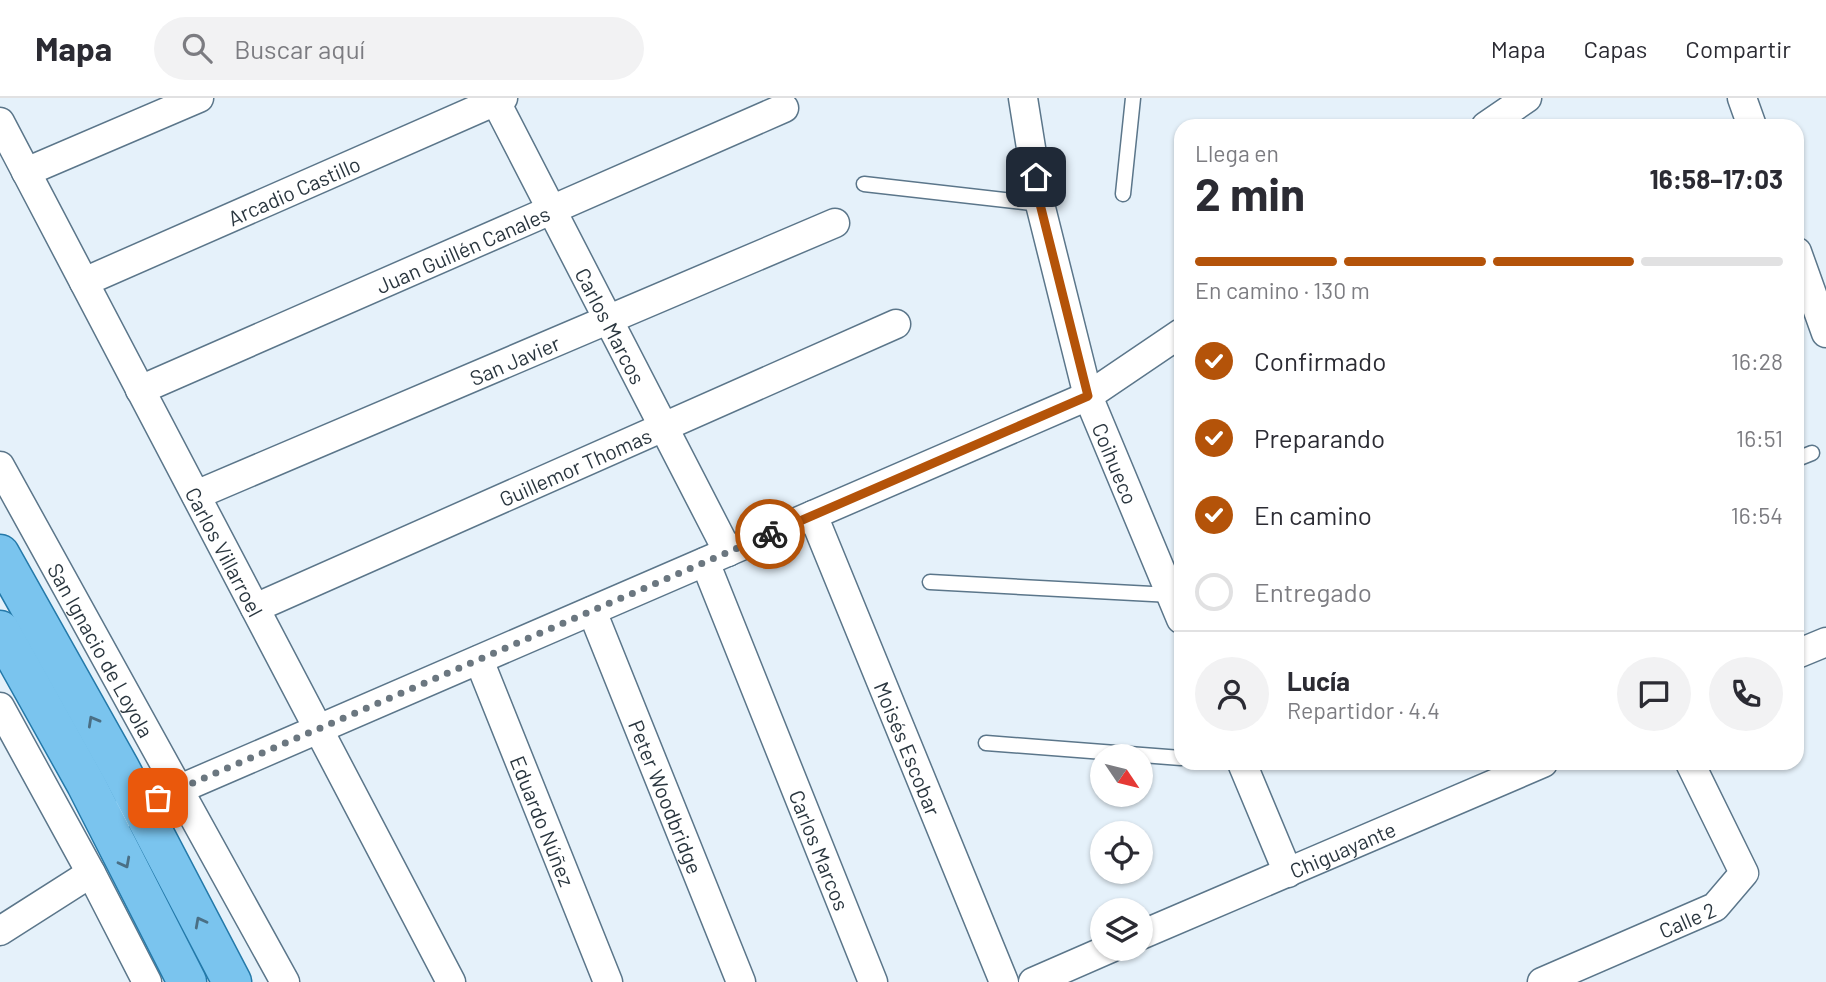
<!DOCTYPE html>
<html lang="es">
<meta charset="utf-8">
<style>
body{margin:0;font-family:Barlow,sans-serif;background:#f2f2f3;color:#2b2b33;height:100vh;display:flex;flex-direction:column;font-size:26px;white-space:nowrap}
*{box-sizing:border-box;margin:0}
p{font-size:23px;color:#7c7c81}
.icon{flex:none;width:38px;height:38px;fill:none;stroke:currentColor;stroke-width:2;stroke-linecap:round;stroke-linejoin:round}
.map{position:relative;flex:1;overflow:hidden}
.details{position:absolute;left:1174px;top:21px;width:630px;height:651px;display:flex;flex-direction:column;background:#fff;border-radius:21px;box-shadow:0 2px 5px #0004}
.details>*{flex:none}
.needle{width:46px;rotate:125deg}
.tools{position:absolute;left:1090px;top:646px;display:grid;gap:14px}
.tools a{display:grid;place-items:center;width:63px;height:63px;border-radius:50%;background:#fff;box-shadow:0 2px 5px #0004;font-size:35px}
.pin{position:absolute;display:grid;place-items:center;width:60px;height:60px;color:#fff;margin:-30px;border-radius:14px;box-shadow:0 4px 10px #0006}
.courier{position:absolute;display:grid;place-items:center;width:70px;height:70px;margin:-35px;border:5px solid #b45309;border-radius:50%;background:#fff;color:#222;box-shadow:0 2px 9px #0007}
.head em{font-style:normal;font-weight:700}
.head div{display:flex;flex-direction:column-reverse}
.head{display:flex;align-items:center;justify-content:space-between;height:119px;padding:0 21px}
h1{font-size:46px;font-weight:700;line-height:52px}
.bar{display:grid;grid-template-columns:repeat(4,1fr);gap:10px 7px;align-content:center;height:84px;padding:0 21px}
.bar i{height:9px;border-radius:5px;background:#e1e1e2}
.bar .current{background:#b45309}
.bar p{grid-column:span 4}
.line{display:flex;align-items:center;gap:18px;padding:0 21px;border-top:2px solid #e1e1e2}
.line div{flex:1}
.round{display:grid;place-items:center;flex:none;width:74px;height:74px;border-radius:37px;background:#f2f2f3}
ol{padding:0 21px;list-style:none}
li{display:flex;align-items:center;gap:21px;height:77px}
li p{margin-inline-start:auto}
li .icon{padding:7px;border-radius:50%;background:#b45309;color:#fff;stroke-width:4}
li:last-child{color:#7c7c81}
li i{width:38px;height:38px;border:4px solid #e1e1e2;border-radius:50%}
header{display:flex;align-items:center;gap:42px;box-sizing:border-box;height:98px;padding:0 35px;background:#fff;border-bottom:2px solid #e1e1e2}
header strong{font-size:33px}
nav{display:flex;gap:38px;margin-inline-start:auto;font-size:24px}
.search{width:490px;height:63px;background:#f2f2f3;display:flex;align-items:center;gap:18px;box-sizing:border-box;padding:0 24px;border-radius:38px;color:#7c7c81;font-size:26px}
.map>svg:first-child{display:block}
</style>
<header>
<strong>Mapa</strong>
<div class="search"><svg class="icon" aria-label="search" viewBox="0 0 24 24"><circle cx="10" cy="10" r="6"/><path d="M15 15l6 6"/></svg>Buscar aquí</div>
<nav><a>Mapa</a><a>Capas</a><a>Compartir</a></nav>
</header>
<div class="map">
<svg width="1826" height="884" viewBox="0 0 1826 884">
<rect width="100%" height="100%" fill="#e5f1fa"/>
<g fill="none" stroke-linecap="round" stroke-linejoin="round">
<g stroke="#5b768a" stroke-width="17">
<g id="service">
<polyline points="864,86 1040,106"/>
<polyline points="1123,96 1133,0"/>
<polyline points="1797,361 1812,355"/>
<polyline points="930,484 1171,497"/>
<polyline points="986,645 1181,660"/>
</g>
</g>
<g stroke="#5b768a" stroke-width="31">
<g id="minor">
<path id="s1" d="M494 0 728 454"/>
<path id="s2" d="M1023 0 1040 106 1088 298 1181 521"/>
<polyline points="1742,0 1752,28"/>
<path id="s3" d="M0 24 451 884"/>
<polyline points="1486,28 1527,0"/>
<polyline points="26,74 199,0"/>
<polyline points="1797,154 1826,235"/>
<path id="s4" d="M84 184 503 0"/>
<path id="s5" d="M140 292 784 10"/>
<path id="s6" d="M0 368 285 884"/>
<path id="s7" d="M196 397 835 125"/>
<path id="s8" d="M813 417 1004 884"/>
<path id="s9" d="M705 464 873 884"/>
<path id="s10" d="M255 510 896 226"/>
<path id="s11" d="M592 513 741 884"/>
<polyline points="1797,556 1826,544"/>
<path id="s12" d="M479 562 608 884"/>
<polyline points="0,609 91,775 147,884"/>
<polyline points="1242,665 1288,775"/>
<polyline points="122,716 1088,298 1181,235"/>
<polyline points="0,833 91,775"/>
<path id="s13" d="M1141 837 1543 665"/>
<polyline points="1033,884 1111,850"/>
<path id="s14" d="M1542 884 1715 809 1744 775 1690 665"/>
</g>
</g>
<g stroke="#2479a9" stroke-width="41">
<g id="primary">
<polyline points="0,456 120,670 232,884"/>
<polyline points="0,532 86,686 187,884"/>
</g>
</g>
<use href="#service" stroke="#fff" stroke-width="14"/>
<use href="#minor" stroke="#fff" stroke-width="28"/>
<use href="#primary" stroke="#7ac4ee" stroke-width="38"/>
</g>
<defs><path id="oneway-chevron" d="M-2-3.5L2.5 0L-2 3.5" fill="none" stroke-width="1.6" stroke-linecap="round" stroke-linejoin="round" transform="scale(1.75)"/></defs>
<g stroke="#4a6f85">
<use href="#oneway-chevron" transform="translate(93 623) rotate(-119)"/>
<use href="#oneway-chevron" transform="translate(125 765) rotate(62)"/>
<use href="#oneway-chevron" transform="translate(200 824) rotate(-118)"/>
</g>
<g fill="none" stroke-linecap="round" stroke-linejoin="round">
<polyline stroke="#6b7780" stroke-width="7" stroke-dasharray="0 12.6" points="158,700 770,436"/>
<polyline stroke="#b45309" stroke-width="9" points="770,436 1088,298 1040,106 1036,79"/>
</g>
<g text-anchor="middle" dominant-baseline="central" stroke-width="7" stroke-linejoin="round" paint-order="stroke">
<g font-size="21" fill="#2a363f" stroke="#fcfcfc">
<text stroke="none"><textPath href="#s4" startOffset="229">Arcadio Castillo</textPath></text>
<text stroke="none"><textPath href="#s5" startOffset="352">Juan Guillén Canales</textPath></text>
<text stroke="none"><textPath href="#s1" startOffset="256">Carlos Marcos</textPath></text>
<text stroke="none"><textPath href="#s7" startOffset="346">San Javier</textPath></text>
<text stroke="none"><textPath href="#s2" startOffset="378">Coihueco</textPath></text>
<text stroke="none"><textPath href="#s10" startOffset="350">Guillemor Thomas</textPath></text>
<text stroke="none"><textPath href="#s3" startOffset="485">Carlos Villarroel</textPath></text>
<text stroke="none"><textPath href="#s6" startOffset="210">San Ignacio de Loyola</textPath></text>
<text stroke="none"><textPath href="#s8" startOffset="252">Moisés Escobar</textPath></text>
<text stroke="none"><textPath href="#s11" startOffset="200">Peter Woodbridge</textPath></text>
<text stroke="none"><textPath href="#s12" startOffset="173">Eduardo Núñez</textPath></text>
<text stroke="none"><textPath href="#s13" startOffset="219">Chiguayante</textPath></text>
<text stroke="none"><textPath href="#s9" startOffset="310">Carlos Marcos</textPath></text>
<text stroke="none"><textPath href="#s14" startOffset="158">Calle 2</textPath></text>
</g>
</g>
</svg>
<div class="tools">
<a><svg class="needle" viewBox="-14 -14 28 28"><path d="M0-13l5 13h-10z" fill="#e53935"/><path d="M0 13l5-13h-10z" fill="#7c7c81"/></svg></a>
<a><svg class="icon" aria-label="locate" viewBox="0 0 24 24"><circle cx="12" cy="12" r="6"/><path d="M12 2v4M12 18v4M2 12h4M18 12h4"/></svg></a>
<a><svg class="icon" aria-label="layers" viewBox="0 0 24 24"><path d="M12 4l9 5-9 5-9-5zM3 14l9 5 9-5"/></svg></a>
</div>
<div class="pin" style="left:158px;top:700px;background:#ea580c"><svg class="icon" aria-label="bag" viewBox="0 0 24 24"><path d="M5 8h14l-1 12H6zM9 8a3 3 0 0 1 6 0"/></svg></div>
<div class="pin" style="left:1036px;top:79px;background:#1f2937"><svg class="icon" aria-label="home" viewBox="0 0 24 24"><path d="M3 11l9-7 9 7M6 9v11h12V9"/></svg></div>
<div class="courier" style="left:770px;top:436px"><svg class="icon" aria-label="bike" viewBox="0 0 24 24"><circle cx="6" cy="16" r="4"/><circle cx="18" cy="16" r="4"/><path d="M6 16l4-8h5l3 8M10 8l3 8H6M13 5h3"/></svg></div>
<section class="details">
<div class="head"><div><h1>2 min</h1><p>Llega en</p></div><em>16:58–17:03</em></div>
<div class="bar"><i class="current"></i><i class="current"></i><i class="current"></i><i></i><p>En camino · 130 m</p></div>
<ol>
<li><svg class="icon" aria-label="check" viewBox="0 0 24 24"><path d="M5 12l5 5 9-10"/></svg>Confirmado<p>16:28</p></li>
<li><svg class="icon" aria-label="check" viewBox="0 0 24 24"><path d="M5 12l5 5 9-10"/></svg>Preparando<p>16:51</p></li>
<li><svg class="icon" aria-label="check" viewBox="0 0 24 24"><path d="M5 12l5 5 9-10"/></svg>En camino<p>16:54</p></li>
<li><i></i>Entregado</li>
</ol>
<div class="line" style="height:126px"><a class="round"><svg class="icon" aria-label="person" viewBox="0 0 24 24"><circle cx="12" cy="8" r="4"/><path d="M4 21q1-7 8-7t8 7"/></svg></a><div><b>Lucía</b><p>Repartidor · 4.4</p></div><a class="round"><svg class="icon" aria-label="chat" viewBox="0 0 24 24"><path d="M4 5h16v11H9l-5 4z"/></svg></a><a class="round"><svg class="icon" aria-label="phone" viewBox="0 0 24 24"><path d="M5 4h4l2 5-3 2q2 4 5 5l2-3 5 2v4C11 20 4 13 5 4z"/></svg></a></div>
</section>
</div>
